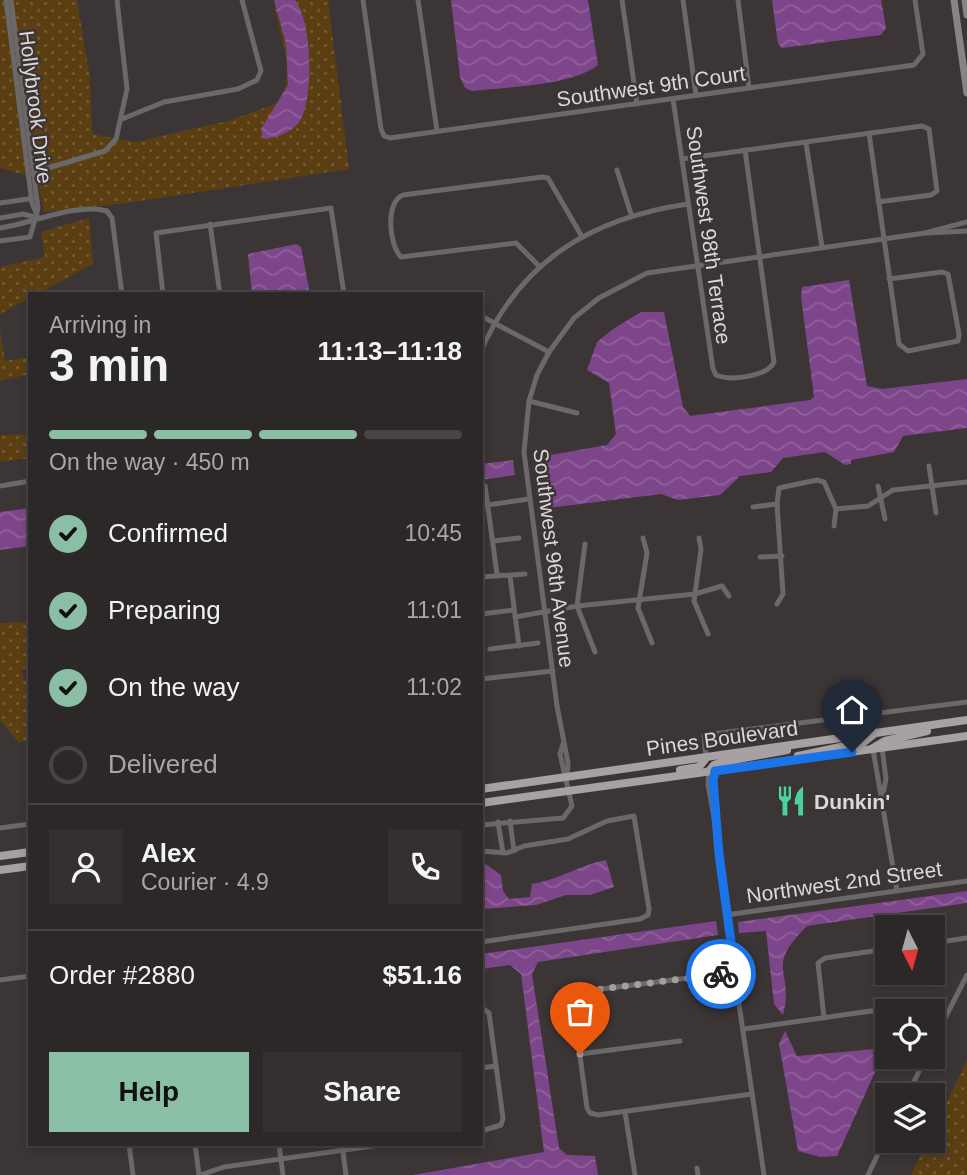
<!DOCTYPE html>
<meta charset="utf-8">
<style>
body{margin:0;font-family:Arial,sans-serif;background:#353030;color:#f1f3f6;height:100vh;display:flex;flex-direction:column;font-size:26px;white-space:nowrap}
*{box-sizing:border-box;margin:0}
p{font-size:23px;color:#a7a6a8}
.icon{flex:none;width:38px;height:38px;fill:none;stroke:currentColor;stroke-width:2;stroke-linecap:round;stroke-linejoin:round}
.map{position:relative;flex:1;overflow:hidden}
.details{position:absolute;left:28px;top:292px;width:455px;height:854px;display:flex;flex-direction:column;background:#2d2828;border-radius:0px;box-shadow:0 4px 10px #0003,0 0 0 2px #484445}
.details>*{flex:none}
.needle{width:46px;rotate:174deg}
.controls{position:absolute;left:875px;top:915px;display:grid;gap:14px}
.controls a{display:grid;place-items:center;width:70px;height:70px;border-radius:0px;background:#2d2828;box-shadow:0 4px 10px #0003,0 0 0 2px #484445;font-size:35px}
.pin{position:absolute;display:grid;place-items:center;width:60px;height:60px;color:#fff;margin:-72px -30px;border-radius:50% 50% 50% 0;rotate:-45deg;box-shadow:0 0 7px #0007}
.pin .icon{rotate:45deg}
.courier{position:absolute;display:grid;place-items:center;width:70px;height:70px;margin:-35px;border:5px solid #1a73e8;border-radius:50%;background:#fff;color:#222;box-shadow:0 2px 9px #0007}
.headline em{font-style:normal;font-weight:700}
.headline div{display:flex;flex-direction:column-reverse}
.headline{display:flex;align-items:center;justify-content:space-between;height:119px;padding:0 21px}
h1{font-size:46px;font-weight:700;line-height:52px}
.bar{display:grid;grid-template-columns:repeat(4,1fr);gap:10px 7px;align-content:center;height:84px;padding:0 21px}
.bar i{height:9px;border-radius:5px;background:#484445}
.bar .selected{background:#8abfa5}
.bar p{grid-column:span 4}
.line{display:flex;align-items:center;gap:18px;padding:0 21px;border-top:2px solid #484445}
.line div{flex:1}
.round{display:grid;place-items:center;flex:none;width:74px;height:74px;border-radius:0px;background:#353030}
ol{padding:0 21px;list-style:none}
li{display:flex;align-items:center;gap:21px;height:77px}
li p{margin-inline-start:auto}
li .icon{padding:7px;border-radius:50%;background:#8abfa5;color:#111;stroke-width:4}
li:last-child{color:#a7a6a8}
li i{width:38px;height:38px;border:4px solid #484445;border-radius:50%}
.cta{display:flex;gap:14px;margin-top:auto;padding:14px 21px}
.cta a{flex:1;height:80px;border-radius:0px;background:#8abfa5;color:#111;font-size:28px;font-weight:700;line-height:80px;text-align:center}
.cta a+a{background:#353030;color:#f1f3f6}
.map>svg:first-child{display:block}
</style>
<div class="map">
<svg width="967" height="1175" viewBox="0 0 967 1175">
<defs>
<pattern id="grass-dots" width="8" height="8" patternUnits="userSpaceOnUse" patternTransform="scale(1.75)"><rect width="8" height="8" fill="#5b3f13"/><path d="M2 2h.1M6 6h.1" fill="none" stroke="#725a35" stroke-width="1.8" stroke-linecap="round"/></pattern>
<pattern id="water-waves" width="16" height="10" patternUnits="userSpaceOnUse" patternTransform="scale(1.75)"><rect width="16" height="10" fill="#7e468a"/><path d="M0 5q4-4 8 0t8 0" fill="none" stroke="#90609a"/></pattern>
</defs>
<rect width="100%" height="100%" fill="#3c3535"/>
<g fill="url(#grass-dots)">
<path d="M0 0H77L90 78 92 134 135 142 228 121 280 102C297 64 278 37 274 0H328L349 169 127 203 44 212 37 178 0 168Z"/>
<polygon points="89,218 93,264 37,294 30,294 30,298 0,314 0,267 45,257 41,232"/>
<polygon points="0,330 5,361 30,357 30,374 0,381"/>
<polygon points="30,434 30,458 0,462 0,435"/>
<polygon points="30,622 30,666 21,670 30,693 30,741 18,742 0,720 0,623"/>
<polygon points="967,1060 967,1175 911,1175 928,1141 933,1141 933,1131"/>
</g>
<g fill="url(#water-waves)">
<path d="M274 0H295C312 22 314 94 301 119 294 132 276 138 263 139L261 129 288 85 286 44Z"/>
<path d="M451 0H588L598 65C572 86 505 87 472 91L465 88 460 77Z"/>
<polygon points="772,0 881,0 886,28 881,35 782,48 778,44"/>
<polygon points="296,244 301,247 310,294 252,294 248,254"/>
<polygon points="849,280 867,386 882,389 967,379 967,428 903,436 894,452 851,460 851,464 845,465 825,452 783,458 771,472 740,476 720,495 678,500 661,494 548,508 541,499 534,458 607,445 616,434 609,383 587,370 597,342 613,329 641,312 664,312 683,407 690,416 810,400 814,397 801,297 802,287"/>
<polygon points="513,460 515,475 481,480 481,464"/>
<polygon points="30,508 30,546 0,550 0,512"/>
<path d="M606 860 614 887 590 895H566L536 905 481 909V861L501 875 503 891 509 899 530 897 532 884C558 880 580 865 606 860Z"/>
<path d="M967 891V903L807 926C763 970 795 969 783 1015L774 1004 766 931 739 933 738 922Z"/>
<polygon points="716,921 718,935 538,962 532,974 559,1148 567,1155 595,1156 598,1175 413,1175 544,1152 521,974 510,965 481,969 481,954"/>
<polygon points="785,1031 797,1056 886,1048 837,1156 820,1157 798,1151 779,1044"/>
</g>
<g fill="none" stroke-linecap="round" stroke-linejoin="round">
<g stroke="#6b686a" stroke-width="5">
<polyline points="6,0 32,203 37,215"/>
<polyline points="363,0 381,129 384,136 390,138 914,65 923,54 915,0"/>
<polyline points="418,0 437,131"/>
<polyline points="622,0 637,104"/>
<polyline points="683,0 696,95"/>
<polyline points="738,0 749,88"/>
<path d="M673 99 713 369 716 375C730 381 767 377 774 362L745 150"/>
<polyline points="122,119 164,102 238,89 257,80 261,71 242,0"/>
<polyline points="869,133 899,344 908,351 958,341 959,334 948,274 942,272 889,279"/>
<polyline points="806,143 822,247"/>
<polyline points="682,159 922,126 929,129 937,191 931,195 878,202"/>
<polyline points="617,170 631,214"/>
<polyline points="28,174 105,151 116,139 127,89 117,0"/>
<polyline points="0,203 35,198"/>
<polyline points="0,218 23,214 38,218"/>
<polyline points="210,224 220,294"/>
<path d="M0 228C30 224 78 202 107 211L112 218 122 294"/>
<polyline points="928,233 967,231"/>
<polyline points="0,241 30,237 38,208 11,0"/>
<path d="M539 266 516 243 401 257C389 245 385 202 403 195L542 177 548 178 581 235"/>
<polyline points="163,294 156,233 331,208 344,294"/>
<polyline points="481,316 549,352"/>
<path d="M481 351C521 260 592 218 688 204"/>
<polyline points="529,401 577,413"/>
<polyline points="929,466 936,513"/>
<polyline points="0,486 30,481"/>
<polyline points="485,486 497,574"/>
<polyline points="878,486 885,519"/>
<polyline points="488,505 529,499"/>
<polyline points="753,507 777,504"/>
<polyline points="836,509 868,506 893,490 967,482"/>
<polyline points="643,538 647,553 638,608 652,643"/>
<polyline points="699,538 701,549 694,601 708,634"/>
<polyline points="493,541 519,538"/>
<polyline points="585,544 577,606 595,652"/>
<polyline points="760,557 782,556"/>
<polyline points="510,576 519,646"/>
<polyline points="481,577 525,574"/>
<polyline points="777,604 783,594 777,504 779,488 817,480 824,482 836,509 834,526"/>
<polyline points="481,614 514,610"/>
<polyline points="515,617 577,606 695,594 722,586 729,596"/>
<polyline points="490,649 538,643"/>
<polyline points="481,679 553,671"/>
<polyline points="871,713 875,734"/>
<polyline points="882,747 886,779 883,794"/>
<polyline points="873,749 897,891"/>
<polyline points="706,757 704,735 967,702"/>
<polyline points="709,771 708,784 717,835"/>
<polyline points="715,771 713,780 726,915 764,1175"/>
<polyline points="567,777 568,763 557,706 524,452 529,401 537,375 549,352 574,318 599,298 647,273 925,233 967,222"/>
<polyline points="510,821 514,851"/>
<polyline points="498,822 503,853"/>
<polyline points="481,825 563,818 572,806 560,754 563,744"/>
<polyline points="0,828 30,824"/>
<polyline points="481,851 507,853 524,846 568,839 607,821 634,816 649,909 648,915 640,919 481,942"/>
<polyline points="726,915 967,881"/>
<polyline points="933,943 967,938"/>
<polyline points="735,972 578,992 572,996 587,1108 590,1113 598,1115 752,1094"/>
<polyline points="0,980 30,976"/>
<polyline points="481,1007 489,1013 503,1118 501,1125 481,1131"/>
<polyline points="824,1018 818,963 825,958 887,949"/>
<polyline points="744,1029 871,1011 887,1012"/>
<polyline points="933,1042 967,975"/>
<polyline points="580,1054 680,1041"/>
<polyline points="481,1068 496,1066"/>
<polyline points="907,1096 926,1057"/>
<polyline points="625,1112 635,1175"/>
<polyline points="129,1144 133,1175"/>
<polyline points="195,1144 199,1175"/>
<polyline points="279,1144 283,1175"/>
<polyline points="342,1144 346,1175"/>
<polyline points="697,1168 698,1175"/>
<polyline points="200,1175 224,1167 387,1144"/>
<polyline points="868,1175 887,1135"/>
</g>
<g stroke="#888385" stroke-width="7">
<polyline points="954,0 967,93"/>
<polyline points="965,0 967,15"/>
</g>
<g stroke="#a8a1a4" stroke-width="8">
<polyline points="873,748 885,741 927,731"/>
<polyline points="798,756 864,742 874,734"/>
<polyline points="680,770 699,767 706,758"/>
<polyline points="709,771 714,765 722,762 787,750"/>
<polyline points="481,789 967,720"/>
<polyline points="481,803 967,736"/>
<polyline points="0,856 30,852"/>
<polyline points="0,870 30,866"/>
</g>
</g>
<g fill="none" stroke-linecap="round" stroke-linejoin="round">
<polyline stroke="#a49f9f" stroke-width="7" stroke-dasharray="0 12.6" points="580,1054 572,996 578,992 721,974"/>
<polyline stroke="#1a73e8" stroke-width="9" points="721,974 735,972 719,854 713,780 715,771 852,752"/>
</g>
<defs>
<g id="restaurant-bare" transform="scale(2.415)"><path d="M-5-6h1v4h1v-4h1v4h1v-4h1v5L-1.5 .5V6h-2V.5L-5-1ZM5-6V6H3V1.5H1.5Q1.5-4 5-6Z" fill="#4ad49c" stroke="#3c3535" stroke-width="2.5" paint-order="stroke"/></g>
</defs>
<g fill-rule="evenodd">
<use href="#restaurant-bare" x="791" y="801"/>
</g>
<g text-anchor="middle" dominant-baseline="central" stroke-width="5" stroke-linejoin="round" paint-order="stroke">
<g font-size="21" fill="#dcd8d8" stroke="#3c3535">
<text transform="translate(651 86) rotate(-8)">Southwest 9th Court</text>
<text transform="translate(36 107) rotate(83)">Hollybrook Drive</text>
<text transform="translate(709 235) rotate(82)">Southwest 98th Terrace</text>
<text transform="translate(554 558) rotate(83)">Southwest 96th Avenue</text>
<text transform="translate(722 738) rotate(-8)">Pines Boulevard</text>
<text transform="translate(844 882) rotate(-8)">Northwest 2nd Street</text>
</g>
<g font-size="21" font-weight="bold" fill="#dcd8d8" stroke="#3c3535" text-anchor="start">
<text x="814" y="801">Dunkin'</text>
</g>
</g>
</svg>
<div class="controls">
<a><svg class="needle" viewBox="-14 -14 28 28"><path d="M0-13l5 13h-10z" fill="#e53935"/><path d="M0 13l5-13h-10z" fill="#a7a6a8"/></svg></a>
<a><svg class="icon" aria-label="locate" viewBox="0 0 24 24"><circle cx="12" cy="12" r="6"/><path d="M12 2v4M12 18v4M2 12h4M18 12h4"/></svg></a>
<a><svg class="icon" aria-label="layers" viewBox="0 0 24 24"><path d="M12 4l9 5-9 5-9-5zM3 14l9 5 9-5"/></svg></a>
</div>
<div class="pin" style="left:580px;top:1054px;background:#ea580c"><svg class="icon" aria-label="bag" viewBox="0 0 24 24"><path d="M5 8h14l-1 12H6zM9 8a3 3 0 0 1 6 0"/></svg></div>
<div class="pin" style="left:852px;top:752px;background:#1f2937"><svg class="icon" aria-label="home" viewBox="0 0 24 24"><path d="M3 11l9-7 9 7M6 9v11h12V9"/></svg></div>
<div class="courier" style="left:721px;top:974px"><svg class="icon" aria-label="bike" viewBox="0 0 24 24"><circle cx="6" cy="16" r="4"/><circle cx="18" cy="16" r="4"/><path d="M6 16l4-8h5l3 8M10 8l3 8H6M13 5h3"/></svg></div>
<section class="details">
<div class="headline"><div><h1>3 min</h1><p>Arriving in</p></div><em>11:13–11:18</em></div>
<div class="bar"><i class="selected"></i><i class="selected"></i><i class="selected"></i><i></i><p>On the way · 450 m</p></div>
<ol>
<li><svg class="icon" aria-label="check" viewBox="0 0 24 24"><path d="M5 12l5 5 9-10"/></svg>Confirmed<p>10:45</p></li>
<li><svg class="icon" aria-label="check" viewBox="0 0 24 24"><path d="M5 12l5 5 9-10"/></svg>Preparing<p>11:01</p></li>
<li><svg class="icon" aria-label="check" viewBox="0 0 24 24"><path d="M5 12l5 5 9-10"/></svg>On the way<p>11:02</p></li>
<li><i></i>Delivered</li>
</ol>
<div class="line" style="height:126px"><a class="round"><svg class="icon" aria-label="person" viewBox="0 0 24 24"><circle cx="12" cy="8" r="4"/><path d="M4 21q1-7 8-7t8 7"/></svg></a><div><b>Alex</b><p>Courier · 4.9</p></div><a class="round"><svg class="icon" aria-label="phone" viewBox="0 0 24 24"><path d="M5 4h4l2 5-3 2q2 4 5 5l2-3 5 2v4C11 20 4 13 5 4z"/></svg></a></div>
<div class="line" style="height:91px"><div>Order #2880</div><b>$51.16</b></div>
<div class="cta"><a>Help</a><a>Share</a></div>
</section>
</div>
